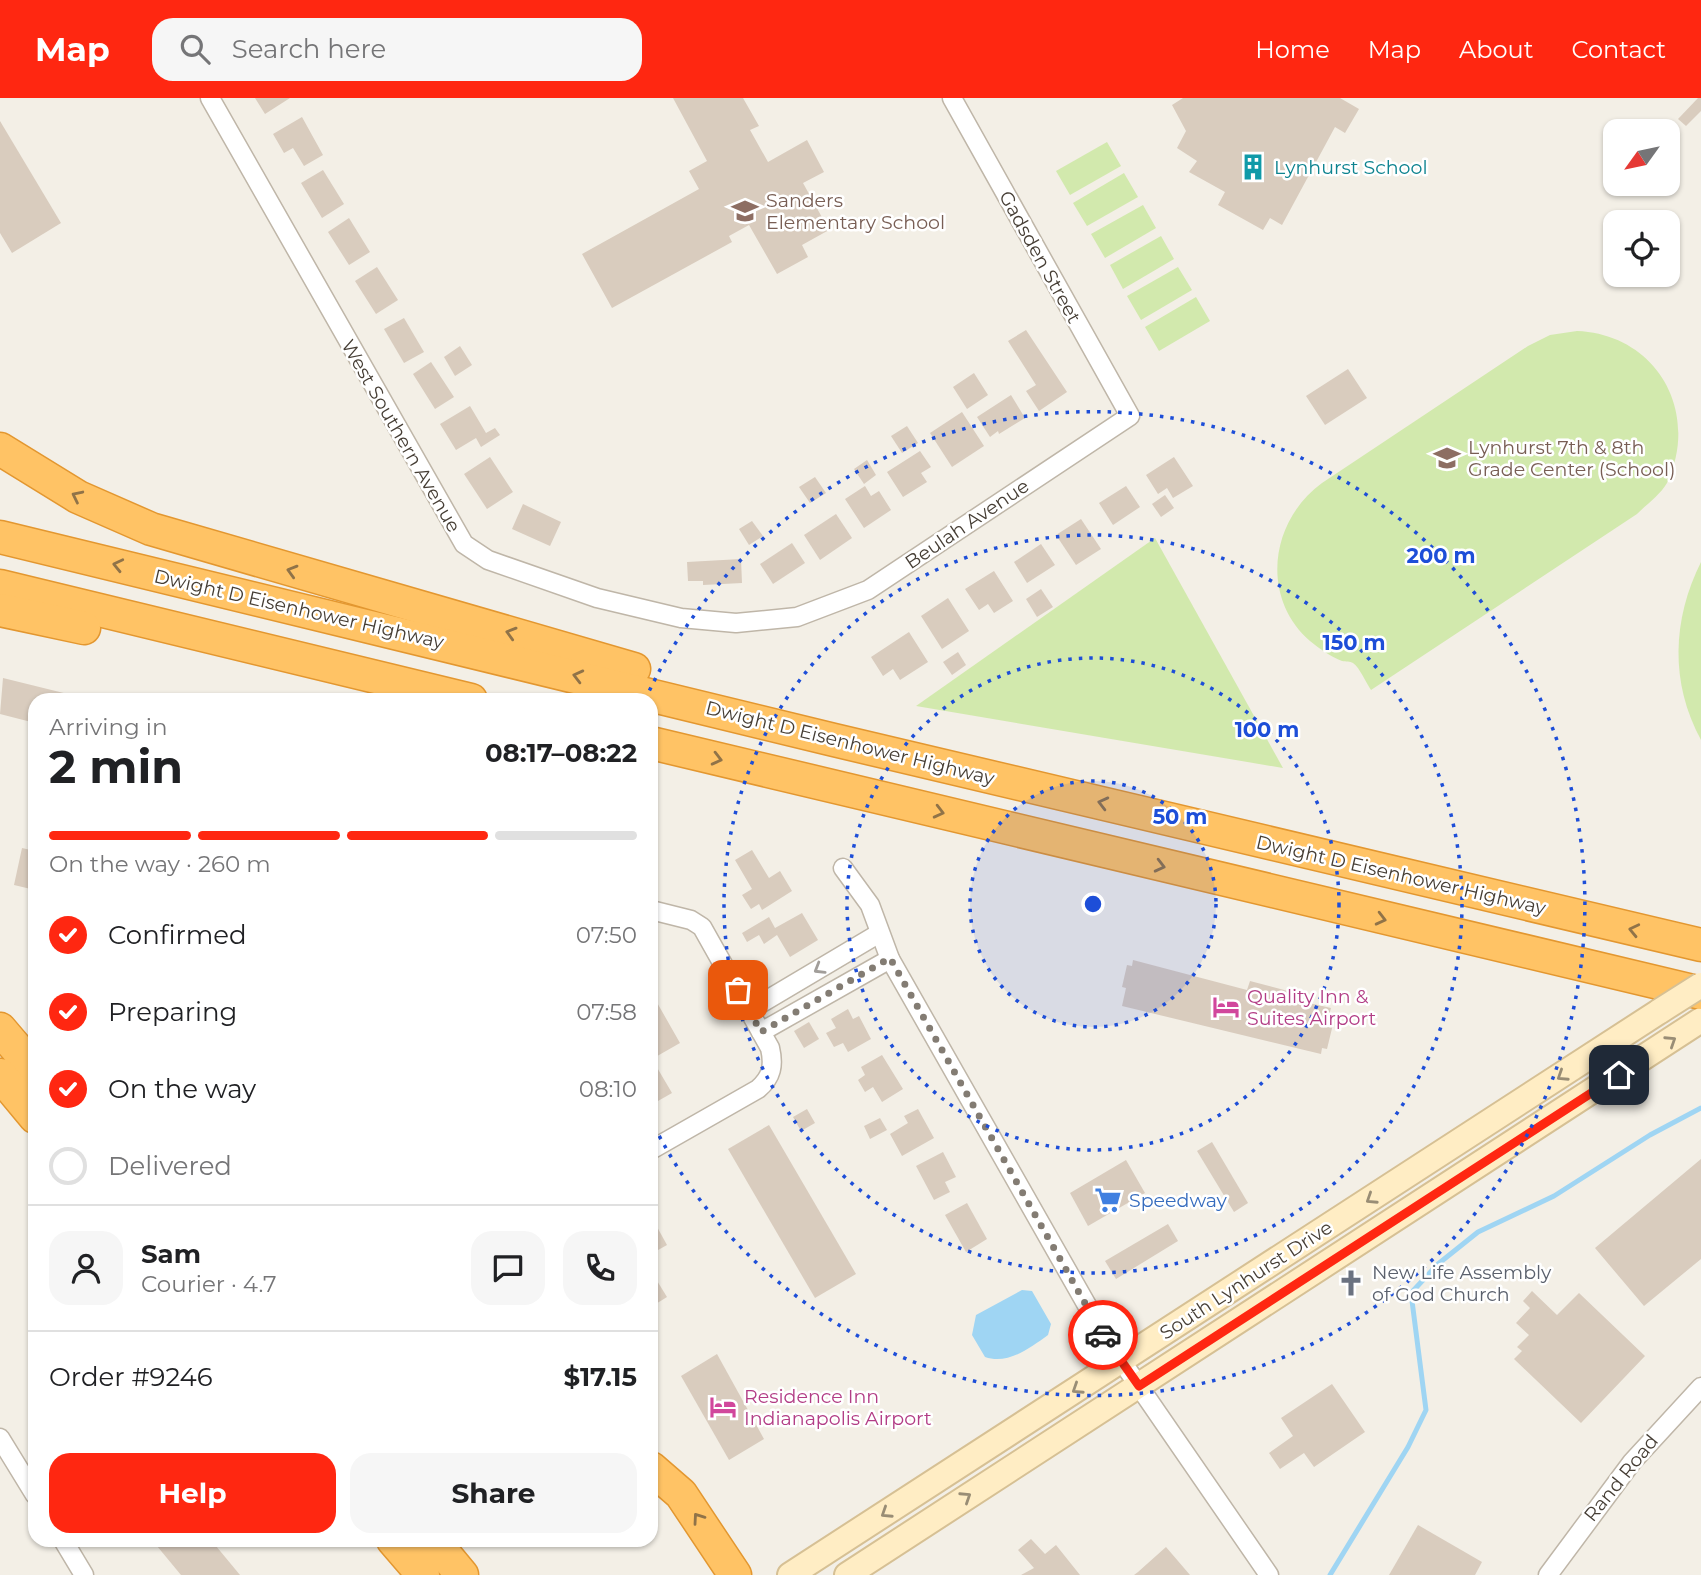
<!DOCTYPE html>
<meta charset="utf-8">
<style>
body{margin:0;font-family:Montserrat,sans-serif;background:#f6f6f6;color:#202124;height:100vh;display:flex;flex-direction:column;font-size:26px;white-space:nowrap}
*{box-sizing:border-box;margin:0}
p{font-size:23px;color:#757577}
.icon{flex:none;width:38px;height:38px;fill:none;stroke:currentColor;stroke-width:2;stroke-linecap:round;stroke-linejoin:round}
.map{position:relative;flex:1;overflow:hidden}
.drawer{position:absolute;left:28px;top:595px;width:630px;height:854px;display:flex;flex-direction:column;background:#fff;border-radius:21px;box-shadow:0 2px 5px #0004}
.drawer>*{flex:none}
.needle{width:46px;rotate:237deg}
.controls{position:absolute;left:1603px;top:21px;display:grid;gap:14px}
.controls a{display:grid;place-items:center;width:77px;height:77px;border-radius:14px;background:#fff;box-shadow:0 2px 5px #0004;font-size:35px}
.pin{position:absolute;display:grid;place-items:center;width:60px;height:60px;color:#fff;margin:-30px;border-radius:14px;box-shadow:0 4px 10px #0006}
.courier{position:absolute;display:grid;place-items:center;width:70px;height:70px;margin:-35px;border:5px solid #ff2711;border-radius:50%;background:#fff;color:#222;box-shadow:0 2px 9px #0007}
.head em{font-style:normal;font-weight:700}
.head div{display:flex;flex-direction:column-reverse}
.head{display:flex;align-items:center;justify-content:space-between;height:119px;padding:0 21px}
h1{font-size:46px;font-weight:700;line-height:52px}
.bar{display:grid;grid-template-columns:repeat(4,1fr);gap:10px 7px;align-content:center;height:84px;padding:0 21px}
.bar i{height:9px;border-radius:5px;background:#e0e0e0}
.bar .on{background:#ff2711}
.bar p{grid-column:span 4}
.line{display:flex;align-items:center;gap:18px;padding:0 21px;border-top:2px solid #e0e0e0}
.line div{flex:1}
.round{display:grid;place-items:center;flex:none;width:74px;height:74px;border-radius:21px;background:#f6f6f6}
ol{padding:0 21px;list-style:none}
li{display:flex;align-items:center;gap:21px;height:77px}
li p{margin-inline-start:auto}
li .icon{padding:7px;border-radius:50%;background:#ff2711;color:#fff;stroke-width:4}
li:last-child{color:#757577}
li i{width:38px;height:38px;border:4px solid #e0e0e0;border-radius:50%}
.button{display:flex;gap:14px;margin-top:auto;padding:14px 21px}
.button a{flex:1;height:80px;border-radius:21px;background:#ff2711;color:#fff;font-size:28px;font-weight:700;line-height:80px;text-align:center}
.button a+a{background:#f6f6f6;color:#202124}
header{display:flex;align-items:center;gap:42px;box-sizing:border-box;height:98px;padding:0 35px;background:#ff2711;color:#fff}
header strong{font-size:33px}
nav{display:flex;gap:38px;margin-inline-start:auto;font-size:24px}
.search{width:490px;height:63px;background:#f6f6f6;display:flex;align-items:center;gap:18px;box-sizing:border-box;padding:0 24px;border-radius:21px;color:#757577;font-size:26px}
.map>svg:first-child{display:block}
</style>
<header>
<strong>Map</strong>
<div class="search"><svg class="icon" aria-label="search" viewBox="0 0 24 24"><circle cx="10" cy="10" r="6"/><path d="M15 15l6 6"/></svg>Search here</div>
<nav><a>Home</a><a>Map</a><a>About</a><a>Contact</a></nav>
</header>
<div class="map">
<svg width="1701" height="1477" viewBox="0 0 1701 1477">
<rect width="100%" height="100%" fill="#f3efe6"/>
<g fill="#d2e9ad">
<polygon points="1107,44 1121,68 1070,97 1056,73"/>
<polygon points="1124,75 1138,99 1087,128 1073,105"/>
<polygon points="1143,107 1156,130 1105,160 1091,136"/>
<polygon points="1161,138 1174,161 1123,191 1110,167"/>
<polygon points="1178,169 1192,192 1141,222 1127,198"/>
<polygon points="1196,199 1210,223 1159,253 1145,229"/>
<path d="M1577 233C1655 236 1701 312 1667 385 1660 397 1647 406 1637 416L1371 592C1366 585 1360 570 1353 565 1350 563 1346 564 1342 563 1331 559 1320 551 1310 543 1260 499 1270 423 1322 385L1528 248 1550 237Z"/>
<polygon points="1155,440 1283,670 916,608"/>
<path d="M1701 464V642C1670 585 1672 522 1701 464Z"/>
</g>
<path fill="#9fd5f3" d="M1022 1192 1032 1193 1051 1226 1048 1237C1030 1250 1008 1267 985 1259L972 1237 976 1217Z"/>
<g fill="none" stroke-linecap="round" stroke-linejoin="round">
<polyline stroke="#9fd5f3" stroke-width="5" points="1330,1477 1408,1349 1426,1312 1411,1195 1438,1166 1478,1134 1554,1098 1650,1037 1701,1010"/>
</g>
<g fill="#d9ccbe">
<polygon points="255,0 290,0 265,16"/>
<polygon points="673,0 743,0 759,28 750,32 768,64 807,42 824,74 803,85 829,132 802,147 808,159 777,176 749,127 729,138 732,144 612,210 582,156 699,91 689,73 707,63"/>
<polygon points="1183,0 1340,0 1359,11 1345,35 1335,29 1282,127 1270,120 1263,132 1218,107 1225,94 1189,74 1197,63 1177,50 1186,33 1172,7"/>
<polygon points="1698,0 1701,0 1701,13 1686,28 1678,21"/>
<polygon points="302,19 323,57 304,68 293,50 284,55 273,36"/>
<polygon points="0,23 61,125 12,155 0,135"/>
<polygon points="323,72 344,106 322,120 301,85"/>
<polygon points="349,120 370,154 349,167 328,134"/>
<polygon points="377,169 398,202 376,216 355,183"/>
<polygon points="404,220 424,254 404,265 384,231"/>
<polygon points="1026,232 1067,294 1039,313 1026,293 1036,287 1008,243"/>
<polygon points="460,248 472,267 455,278 444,259"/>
<polygon points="431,264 454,299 435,311 413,276"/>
<polygon points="1348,271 1367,300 1325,327 1306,298"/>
<polygon points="974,275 988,297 967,311 953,289"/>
<polygon points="1011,297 1025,320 999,336 998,333 990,339 977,319"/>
<polygon points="470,308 486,335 495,330 500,337 481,349 476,340 456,352 440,326"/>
<polygon points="962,314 984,348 952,369 930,335"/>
<polygon points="907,328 918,345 902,355 891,338"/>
<polygon points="920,353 931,369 921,375 927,384 903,399 887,374"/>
<polygon points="490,359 513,394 487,411 464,376"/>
<polygon points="1174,359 1193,388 1173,400 1167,390 1158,396 1146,377"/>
<polygon points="867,362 876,377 864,386 854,371"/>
<polygon points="815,379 826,395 810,405 799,389"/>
<polygon points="865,388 871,398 879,393 891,412 864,430 845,401"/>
<polygon points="1126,388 1140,409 1113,427 1099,405"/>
<polygon points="1165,397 1174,410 1161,419 1152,406"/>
<polygon points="523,406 561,424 550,448 512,431"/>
<polygon points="836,416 852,440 820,462 804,437"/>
<polygon points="1081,421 1101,451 1076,467 1056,437"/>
<polygon points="752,423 763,438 749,447 739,431"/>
<polygon points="792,445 805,465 773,486 760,466"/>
<polygon points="1041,446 1055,467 1027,485 1014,464"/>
<polygon points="741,461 742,485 703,487 703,483 688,483 687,464"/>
<polygon points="994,473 1013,503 994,515 988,506 979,512 965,491"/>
<polygon points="1041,491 1053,509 1037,519 1026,501"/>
<polygon points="948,500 969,533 942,551 921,518"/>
<polygon points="909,534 928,564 900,582 893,571 883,578 871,559"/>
<polygon points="958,554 966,567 952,577 943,564"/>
<polygon points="3,580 88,601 88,602 35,602 35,625 0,616"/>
<polygon points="22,750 35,753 35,792 14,787"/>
<polygon points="752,752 769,780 780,773 792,793 762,812 759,806 751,811 742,797 752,791 735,762"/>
<polygon points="802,815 818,842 790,859 777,837 764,846 759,837 747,844 742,835 769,819 775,830"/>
<polygon points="1133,862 1247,892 1250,883 1288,893 1287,900 1331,910 1329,917 1335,918 1327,951 1322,950 1321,956 1122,908 1126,890 1122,889 1127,867 1132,868"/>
<polygon points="651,894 680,945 652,961 672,995 651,1007"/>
<polygon points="848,911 853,921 859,918 871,941 848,954 843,945 834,949 826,935 836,930 831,921"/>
<polygon points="809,924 819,941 804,950 794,933"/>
<polygon points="882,957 903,991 882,1004 873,989 865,994 858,982 865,977 861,969"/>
<polygon points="807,1011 815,1025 801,1033 793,1019"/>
<polygon points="918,1011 934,1040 902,1058 890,1036 908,1025 904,1018"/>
<polygon points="880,1020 887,1032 870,1041 864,1028"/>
<polygon points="769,1027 856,1176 815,1200 728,1051"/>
<polygon points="1212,1044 1248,1105 1234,1114 1197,1053"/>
<polygon points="943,1054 956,1079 945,1084 950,1094 934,1102 916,1068"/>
<polygon points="1701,1061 1701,1161 1644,1208 1595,1150"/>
<polygon points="1126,1062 1145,1095 1088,1128 1070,1095"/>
<polygon points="967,1105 987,1141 966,1154 945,1117"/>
<polygon points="651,1118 667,1147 651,1156"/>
<polygon points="1168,1126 1178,1143 1116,1181 1105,1163"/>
<polygon points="651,1173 667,1199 651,1209"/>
<polygon points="1532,1193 1557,1217 1579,1195 1645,1258 1581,1325 1514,1261 1522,1253 1517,1249 1529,1237 1516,1225 1530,1210 1523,1203"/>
<polygon points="717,1256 764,1341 729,1362 681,1278"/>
<polygon points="1332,1286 1365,1334 1314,1369 1304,1355 1280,1371 1269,1355 1293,1338 1281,1320"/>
<polygon points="1418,1427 1482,1464 1475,1477 1389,1477"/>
<polygon points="1031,1441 1045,1456 1056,1447 1080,1477 1021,1477 1034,1470 1018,1452"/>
<polygon points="152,1442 211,1442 240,1477 181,1477"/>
<polygon points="1166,1449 1190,1477 1134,1477 1138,1474"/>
</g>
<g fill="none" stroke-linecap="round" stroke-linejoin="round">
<g stroke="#bfb6a8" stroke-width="21">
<g id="street">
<polyline points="210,0 464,446 488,462 597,500 681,520 736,525 797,519 868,492 1130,318 952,0"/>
<polyline points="843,770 870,807 890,861 1105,1239 1269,1477"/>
<path d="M651 812 691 822 702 829 770 950C774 967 772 979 758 991L651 1052"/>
<polyline points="750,912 878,836"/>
<polyline points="761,934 890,861"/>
<polyline points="0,1340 35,1397"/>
<polyline points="63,1442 84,1477"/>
<polyline points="1548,1477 1632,1364 1701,1289"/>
</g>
</g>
<g stroke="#d6c094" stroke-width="28">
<g id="secondary">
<polyline points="790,1477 1660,913"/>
<polyline points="847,1477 1701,922"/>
</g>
</g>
<g stroke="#e39730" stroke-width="35">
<g id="highway">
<polyline points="0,351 78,399 151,431 634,571"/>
<polyline points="0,439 834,642 1701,847"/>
<polyline points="0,488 471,602"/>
<polyline points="0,512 84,530"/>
<polyline points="651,645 1701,895"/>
<polyline points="0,931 35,972"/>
<polyline points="0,977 35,1019"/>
<polyline points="651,1370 681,1396 735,1477"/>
<polyline points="393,1442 423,1477"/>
<polyline points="433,1442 462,1477"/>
</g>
</g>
<use href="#street" stroke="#fff" stroke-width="18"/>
<use href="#secondary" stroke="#ffedc4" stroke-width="24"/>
<use href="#highway" stroke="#ffc365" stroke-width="32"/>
<g stroke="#d6c094" stroke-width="28" stroke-linecap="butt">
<polyline id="secondary-bridge" points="1660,913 1701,887"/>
</g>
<use href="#secondary-bridge" stroke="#ffedc4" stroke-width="24"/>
</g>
<defs><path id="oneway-chevron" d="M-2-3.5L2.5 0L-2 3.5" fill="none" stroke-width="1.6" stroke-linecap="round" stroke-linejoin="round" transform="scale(1.75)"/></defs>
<g stroke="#907348">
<use href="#oneway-chevron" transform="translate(77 398) rotate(-154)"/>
<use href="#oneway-chevron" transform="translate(118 467) rotate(-167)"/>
<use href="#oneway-chevron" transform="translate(292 473) rotate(-164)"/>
<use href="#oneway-chevron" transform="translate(511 535) rotate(-164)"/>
<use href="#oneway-chevron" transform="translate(578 578) rotate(-166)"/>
<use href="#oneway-chevron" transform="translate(717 661) rotate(14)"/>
<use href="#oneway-chevron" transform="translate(1103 705) rotate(-166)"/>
<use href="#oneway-chevron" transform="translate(939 714) rotate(14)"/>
<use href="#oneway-chevron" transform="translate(1160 768) rotate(14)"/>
<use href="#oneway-chevron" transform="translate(1381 821) rotate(14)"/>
<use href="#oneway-chevron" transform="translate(1634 832) rotate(-167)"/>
<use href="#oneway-chevron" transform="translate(698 1420) rotate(-125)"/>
</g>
<use stroke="#a29e9a" href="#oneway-chevron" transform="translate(819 871) rotate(149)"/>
<g stroke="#998d75">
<use href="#oneway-chevron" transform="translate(1671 943) rotate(-33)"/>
<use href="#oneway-chevron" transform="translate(1562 978) rotate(147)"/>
<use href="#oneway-chevron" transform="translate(1371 1101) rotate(147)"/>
<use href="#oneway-chevron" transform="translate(1077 1291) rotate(147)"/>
<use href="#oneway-chevron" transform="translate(966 1399) rotate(-33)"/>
<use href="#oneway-chevron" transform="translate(886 1415) rotate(147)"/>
</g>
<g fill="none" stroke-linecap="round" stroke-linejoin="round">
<polyline stroke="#837c73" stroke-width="7" stroke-dasharray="0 12.6" points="738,892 761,934 890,860 1103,1237"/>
<polyline stroke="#ff2711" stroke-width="9" points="1103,1237 1139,1288 1619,977"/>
</g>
<circle cx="1093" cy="806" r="123" fill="#1d4ed8" fill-opacity=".12"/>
<g fill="none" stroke="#1d4ed8" stroke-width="3.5" stroke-dasharray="3.5 7">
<circle cx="1093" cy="806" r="123"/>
<circle cx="1093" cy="806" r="246"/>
<circle cx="1093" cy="806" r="369"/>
<path d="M645 602A492 492 0 1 1 653 1026"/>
</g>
<defs>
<g id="building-bare" transform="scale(2.1)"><path d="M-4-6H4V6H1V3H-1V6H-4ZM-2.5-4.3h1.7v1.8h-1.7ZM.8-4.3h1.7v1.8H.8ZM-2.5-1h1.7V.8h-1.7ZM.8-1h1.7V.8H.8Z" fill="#0f9aa8" stroke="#fff" stroke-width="2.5" paint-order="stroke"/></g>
<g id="school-bare" transform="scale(2.1)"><path d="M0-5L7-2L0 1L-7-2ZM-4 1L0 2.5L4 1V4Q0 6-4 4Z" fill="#8d6e63" stroke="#fff" stroke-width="2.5" paint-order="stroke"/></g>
<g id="hotel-bare" transform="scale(2.1)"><path d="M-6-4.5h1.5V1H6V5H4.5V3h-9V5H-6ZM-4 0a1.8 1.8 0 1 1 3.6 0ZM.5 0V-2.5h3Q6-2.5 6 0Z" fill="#d1479c" stroke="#fff" stroke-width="2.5" paint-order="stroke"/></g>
<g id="supermarket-bare" transform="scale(2.1)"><path d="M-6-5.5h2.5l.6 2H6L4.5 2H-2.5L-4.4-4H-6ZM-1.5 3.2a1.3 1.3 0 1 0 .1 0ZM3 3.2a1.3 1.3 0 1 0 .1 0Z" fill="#3f7fe0" stroke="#fff" stroke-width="2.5" paint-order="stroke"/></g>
<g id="church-bare" transform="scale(2.1)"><path d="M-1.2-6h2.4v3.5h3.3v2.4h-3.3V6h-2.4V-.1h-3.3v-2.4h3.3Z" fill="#6b7280" stroke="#fff" stroke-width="2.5" paint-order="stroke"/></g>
</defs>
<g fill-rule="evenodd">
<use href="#building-bare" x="1253" y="69"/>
<use href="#school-bare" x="745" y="113"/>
<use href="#school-bare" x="1447" y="360"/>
<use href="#hotel-bare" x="1226" y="909"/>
<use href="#supermarket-bare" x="1108" y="1102"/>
<use href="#church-bare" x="1351" y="1185"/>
<use href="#hotel-bare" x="723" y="1309"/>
</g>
<g text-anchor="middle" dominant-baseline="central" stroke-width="5" stroke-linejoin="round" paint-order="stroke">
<g font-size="19" fill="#0d838f" stroke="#fff" text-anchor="start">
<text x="1274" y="69">Lynhurst School</text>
</g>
<g font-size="19" fill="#785e54" stroke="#fff" text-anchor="start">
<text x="766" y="102">Sanders<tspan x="766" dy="22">Elementary School</tspan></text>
<text x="1468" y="349">Lynhurst 7th &amp; 8th<tspan x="1468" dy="22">Grade Center (School)</tspan></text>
</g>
<g font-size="19" fill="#463e35" stroke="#fff">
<text transform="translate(1040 159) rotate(61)">Gadsden Street</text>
<text transform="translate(401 338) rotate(60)">West Southern Avenue</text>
<text transform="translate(967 426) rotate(-34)">Beulah Avenue</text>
<text transform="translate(299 511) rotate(13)">Dwight D Eisenhower Highway</text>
<text transform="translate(850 645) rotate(14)">Dwight D Eisenhower Highway</text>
<text transform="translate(1401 777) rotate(13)">Dwight D Eisenhower Highway</text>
<text transform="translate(1246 1182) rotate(-33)">South Lynhurst Drive</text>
<text transform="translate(1621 1380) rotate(-51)">Rand Road</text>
</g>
<g font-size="19" fill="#b23c85" stroke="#fff" text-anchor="start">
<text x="1247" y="898">Quality Inn &amp;<tspan x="1247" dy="22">Suites Airport</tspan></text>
<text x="744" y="1298">Residence Inn<tspan x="744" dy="22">Indianapolis Airport</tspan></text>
</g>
<g font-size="19" fill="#366cbe" stroke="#fff" text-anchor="start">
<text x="1129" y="1102">Speedway</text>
</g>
<g font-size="19" fill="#5b616d" stroke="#fff" text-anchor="start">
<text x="1372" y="1174">New Life Assembly<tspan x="1372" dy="22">of God Church</tspan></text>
</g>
</g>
<circle cx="1093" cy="806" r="10" fill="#1d4ed8" stroke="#fff" stroke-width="3.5"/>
<g font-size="21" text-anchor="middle" font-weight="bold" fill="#1d4ed8" stroke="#fff" stroke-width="5" stroke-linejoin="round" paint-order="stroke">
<text x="1441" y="465">200 m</text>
<text x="1354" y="552">150 m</text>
<text x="1267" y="639">100 m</text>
<text x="1180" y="726">50 m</text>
</g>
</svg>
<div class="controls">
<a><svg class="needle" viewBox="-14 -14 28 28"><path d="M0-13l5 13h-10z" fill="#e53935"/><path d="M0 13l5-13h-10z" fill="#757577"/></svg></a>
<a><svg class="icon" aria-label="locate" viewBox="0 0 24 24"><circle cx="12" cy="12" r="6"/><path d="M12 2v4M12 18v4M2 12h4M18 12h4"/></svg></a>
</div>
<div class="pin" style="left:738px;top:892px;background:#ea580c"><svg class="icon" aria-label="bag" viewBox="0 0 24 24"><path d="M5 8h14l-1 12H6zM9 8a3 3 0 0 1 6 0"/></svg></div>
<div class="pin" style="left:1619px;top:977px;background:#1f2937"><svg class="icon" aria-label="home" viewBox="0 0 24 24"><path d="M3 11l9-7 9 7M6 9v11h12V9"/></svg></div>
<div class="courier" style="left:1103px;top:1237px"><svg class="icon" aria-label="car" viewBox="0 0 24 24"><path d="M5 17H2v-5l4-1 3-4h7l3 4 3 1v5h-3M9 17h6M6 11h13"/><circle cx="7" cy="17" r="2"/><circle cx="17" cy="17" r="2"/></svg></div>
<section class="drawer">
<div class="head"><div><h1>2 min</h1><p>Arriving in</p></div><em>08:17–08:22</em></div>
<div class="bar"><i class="on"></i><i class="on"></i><i class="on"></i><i></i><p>On the way · 260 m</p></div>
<ol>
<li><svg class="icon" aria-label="check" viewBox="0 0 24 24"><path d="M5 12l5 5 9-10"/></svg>Confirmed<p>07:50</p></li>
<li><svg class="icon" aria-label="check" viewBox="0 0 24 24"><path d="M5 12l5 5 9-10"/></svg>Preparing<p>07:58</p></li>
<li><svg class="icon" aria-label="check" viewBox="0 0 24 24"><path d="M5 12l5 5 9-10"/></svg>On the way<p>08:10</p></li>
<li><i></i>Delivered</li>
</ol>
<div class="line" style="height:126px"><a class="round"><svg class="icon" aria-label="person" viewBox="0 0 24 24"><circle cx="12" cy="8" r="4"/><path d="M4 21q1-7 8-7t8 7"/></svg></a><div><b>Sam</b><p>Courier · 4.7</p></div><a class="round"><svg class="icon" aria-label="chat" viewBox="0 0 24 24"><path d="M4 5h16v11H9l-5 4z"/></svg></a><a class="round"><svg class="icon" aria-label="phone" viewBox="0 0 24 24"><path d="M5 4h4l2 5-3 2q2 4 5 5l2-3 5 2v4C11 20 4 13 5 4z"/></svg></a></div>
<div class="line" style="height:91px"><div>Order #9246</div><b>$17.15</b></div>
<div class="button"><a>Help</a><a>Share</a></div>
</section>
</div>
